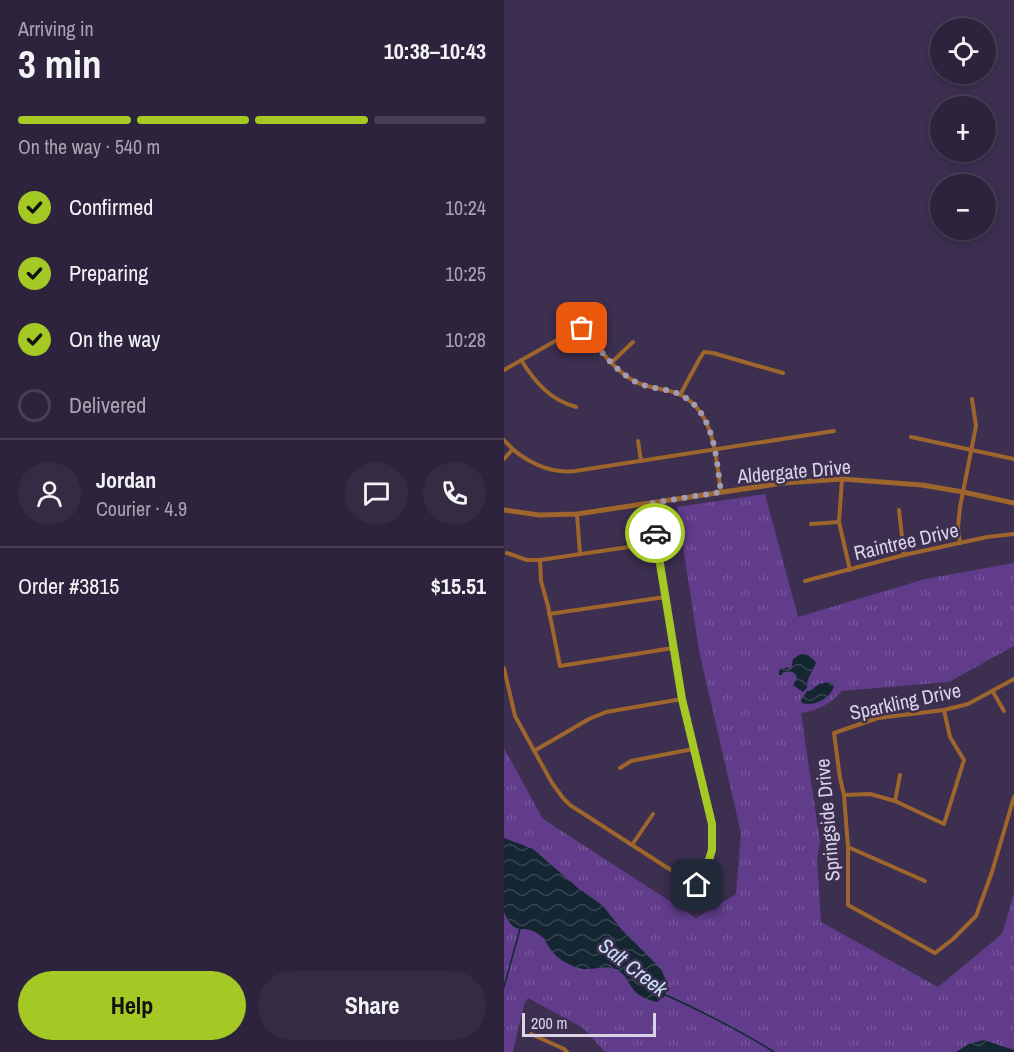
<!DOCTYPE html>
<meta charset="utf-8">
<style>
body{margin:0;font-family:"Archivo Narrow",sans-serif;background:#352b43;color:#f1f3f6;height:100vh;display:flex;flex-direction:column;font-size:22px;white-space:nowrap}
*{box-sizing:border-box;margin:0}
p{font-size:20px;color:#a7a4af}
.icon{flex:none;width:33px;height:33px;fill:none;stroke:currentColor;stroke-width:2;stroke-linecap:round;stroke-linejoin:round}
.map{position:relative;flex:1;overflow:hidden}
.drawer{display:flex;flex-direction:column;background:#2d233c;width:504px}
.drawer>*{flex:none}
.tools{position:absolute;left:426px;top:18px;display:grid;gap:12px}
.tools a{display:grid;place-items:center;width:66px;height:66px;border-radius:50%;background:#2d233c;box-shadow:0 3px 9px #0003,0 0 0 2px #484056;font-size:30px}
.scale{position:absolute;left:18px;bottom:15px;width:134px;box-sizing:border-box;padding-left:6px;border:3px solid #dad3e8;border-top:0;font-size:16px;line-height:21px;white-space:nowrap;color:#dad3e8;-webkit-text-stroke:4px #3c2f50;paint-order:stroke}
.pin{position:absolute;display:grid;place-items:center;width:51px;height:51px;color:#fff;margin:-26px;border-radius:12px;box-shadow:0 3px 9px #0006}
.courier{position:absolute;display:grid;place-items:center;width:60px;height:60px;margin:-30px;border:4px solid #a4c824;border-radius:50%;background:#fff;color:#222;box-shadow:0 2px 8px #0007}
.overview em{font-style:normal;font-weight:700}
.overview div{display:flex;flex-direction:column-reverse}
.overview{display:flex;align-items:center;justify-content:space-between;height:102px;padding:0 18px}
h1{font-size:39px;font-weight:700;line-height:45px}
.bar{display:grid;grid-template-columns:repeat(4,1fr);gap:9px 6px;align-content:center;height:72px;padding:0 18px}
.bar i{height:8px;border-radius:4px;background:#484056}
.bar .on{background:#a4c824}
.bar p{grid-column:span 4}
.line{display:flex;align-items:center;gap:15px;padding:0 18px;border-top:2px solid #484056}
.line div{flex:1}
.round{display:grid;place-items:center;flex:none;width:63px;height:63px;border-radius:32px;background:#352b43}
ol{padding:0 18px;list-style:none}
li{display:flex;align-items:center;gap:18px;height:66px}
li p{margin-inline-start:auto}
li .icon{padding:6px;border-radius:50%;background:#a4c824;color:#111;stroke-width:4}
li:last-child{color:#a7a4af}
li i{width:33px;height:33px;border:3px solid #484056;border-radius:50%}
.button{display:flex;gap:12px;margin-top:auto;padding:12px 18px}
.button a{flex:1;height:69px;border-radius:36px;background:#a4c824;color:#111;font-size:24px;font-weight:700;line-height:69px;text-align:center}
.button a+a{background:#352b43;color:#f1f3f6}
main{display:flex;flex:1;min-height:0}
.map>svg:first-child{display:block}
</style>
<main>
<section class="drawer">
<div class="overview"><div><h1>3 min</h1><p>Arriving in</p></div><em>10:38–10:43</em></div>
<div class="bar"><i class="on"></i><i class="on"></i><i class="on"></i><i></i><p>On the way · 540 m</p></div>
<ol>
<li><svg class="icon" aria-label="check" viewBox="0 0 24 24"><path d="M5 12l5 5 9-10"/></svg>Confirmed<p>10:24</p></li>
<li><svg class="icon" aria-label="check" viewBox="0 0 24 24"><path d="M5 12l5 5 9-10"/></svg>Preparing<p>10:25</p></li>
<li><svg class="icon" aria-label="check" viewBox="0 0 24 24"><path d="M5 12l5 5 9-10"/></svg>On the way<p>10:28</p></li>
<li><i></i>Delivered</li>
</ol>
<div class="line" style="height:108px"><a class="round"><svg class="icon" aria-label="person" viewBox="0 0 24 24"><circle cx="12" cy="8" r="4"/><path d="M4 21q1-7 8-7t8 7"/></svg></a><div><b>Jordan</b><p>Courier · 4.9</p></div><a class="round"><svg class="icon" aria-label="chat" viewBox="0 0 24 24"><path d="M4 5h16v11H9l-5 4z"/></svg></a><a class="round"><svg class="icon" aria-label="phone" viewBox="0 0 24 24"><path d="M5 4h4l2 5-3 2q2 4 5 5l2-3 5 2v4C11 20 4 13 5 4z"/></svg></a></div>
<div class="line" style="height:78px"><div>Order #3815</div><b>$15.51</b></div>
<div class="button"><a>Help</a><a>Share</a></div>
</section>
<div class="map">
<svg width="510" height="1052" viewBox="0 0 510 1052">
<defs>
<pattern id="grass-tufts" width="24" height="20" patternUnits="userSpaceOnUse" patternTransform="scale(1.5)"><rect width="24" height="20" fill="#603c8b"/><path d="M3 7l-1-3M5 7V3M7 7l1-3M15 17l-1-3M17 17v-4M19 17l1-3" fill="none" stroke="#76579b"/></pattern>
<pattern id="water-waves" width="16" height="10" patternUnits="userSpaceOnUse" patternTransform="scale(1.5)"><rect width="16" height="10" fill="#152633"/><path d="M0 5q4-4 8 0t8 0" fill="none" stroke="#364551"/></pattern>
</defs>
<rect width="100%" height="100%" fill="#3c2f50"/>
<path fill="url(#grass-tufts)" d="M261 494 294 617 421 579 510 563V646L445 682 338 691C326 704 315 710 297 713L316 842 313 859 317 922 434 987 498 934 510 894V1052H101L79 1028 24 998 20 1004 9 1052H0V748L39 819 192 918 232 894 237 833 195 651 173 507Z"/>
<g fill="url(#water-waves)">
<path d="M297 654 304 655 312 662C309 673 303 675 303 688L299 692 289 685 293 678C291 670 284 671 278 673V675H275V671L277 668 280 669 283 667 287 670 289 659Z"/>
<path d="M324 682 330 685C328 698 310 707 298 703L297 700 303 691H306L315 684Z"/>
<path d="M0 838 29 849 74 888 99 906 118 930 157 969 163 983 161 996 153 1002C144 1000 134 996 129 989 124 982 122 976 115 971 103 963 91 971 78 969 67 966 54 960 47 950 43 945 42 940 36 935 19 922 11 939 0 912Z"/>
<polygon points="480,1040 510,1050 510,1052 452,1052 465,1044"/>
</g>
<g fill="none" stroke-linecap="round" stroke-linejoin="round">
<g stroke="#152633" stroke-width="1.5">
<polyline points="0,987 16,929"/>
<path d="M162 995C199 1012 235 1030 270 1052"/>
</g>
<g stroke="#9e652c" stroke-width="4">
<path d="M17 360C31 382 46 400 72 407"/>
<polyline points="108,362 129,342"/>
<path d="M0 370 74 328H78C93 346 109 369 130 381 144 389 161 388 175 394 211 411 212 459 217 492"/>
<polyline points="176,395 196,358 200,352 209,353 279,373"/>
<polyline points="407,437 510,459"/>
<path d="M0 440C13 456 36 469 56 471 61 472 67 471 71 471L330 431"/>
<polyline points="134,441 137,461"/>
<polyline points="0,459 8,450"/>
<polyline points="338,479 335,522 346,570"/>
<polyline points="395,510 400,555"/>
<polyline points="73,514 76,554"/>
<polyline points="307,524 335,522"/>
<polyline points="456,543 454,528 456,507 472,426 468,399"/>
<polyline points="3,553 23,560 36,560 152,543"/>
<polyline points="36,560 37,581 44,606 56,666 169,648"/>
<polyline points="301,581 400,555 483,537 510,534"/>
<polyline points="45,614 161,597"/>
<polyline points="0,668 11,716 48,783 59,798 66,805 170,872 193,885 203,869 208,850 208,824 178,699 152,543 148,503"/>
<polyline points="510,679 464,704 440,710 374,718 330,733 336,778 340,795 344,847 344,905 431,953 449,939 472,916 488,872 510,797"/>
<polyline points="489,692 500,711"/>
<polyline points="30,751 85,719 102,712 178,699"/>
<polyline points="116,768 127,761 189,749"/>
<polyline points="340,795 366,794 391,801 440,824 460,760 446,737 440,710"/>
<polyline points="391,801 396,775"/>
<polyline points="128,845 149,814"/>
<polyline points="344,847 421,881"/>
<polyline points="27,1034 60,1049 63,1052"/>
</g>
<polyline stroke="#9e652c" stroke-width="5" points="0,510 35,515 73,514 279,483 338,479 418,485 459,492 510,503"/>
</g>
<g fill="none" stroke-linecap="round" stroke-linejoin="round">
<path stroke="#a39ab3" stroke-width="6" stroke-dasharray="0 10.8" d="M78 328C93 346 109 369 130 381 144 389 161 388 175 394 211 411 212 458 217 492L148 503 151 533"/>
<polyline stroke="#a4c824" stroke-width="8" points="151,533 178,699 208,824 208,850 202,869 193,885"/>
</g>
<g text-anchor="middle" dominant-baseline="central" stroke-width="5" stroke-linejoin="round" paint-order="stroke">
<g font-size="20" fill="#dad3e8" stroke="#3c2f50">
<text transform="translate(290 471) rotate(-5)">Aldergate Drive</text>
<text transform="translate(402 541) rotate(-13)">Raintree Drive</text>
<text transform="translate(401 701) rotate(-12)">Sparkling Drive</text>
<text transform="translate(323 820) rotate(-95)">Springside Drive</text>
</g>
<g font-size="21" font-style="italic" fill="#c7e1f6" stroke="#3c2f50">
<text transform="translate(129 967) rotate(38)">Salt Creek</text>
</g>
</g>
</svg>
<div class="tools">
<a><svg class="icon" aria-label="locate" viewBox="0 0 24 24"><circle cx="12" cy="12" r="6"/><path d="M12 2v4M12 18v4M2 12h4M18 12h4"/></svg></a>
<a>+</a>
<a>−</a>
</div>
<div class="scale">200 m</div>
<div class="pin" style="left:78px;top:328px;background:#ea580c"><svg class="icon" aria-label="bag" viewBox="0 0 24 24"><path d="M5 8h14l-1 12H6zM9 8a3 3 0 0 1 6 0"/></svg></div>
<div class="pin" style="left:193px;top:885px;background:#1f2937"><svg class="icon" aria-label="home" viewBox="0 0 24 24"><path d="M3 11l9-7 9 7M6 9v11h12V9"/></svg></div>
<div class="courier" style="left:151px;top:533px"><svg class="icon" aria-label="car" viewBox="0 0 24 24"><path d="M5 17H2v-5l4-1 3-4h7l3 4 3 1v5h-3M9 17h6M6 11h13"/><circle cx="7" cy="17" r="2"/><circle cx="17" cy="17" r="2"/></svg></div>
</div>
</main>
